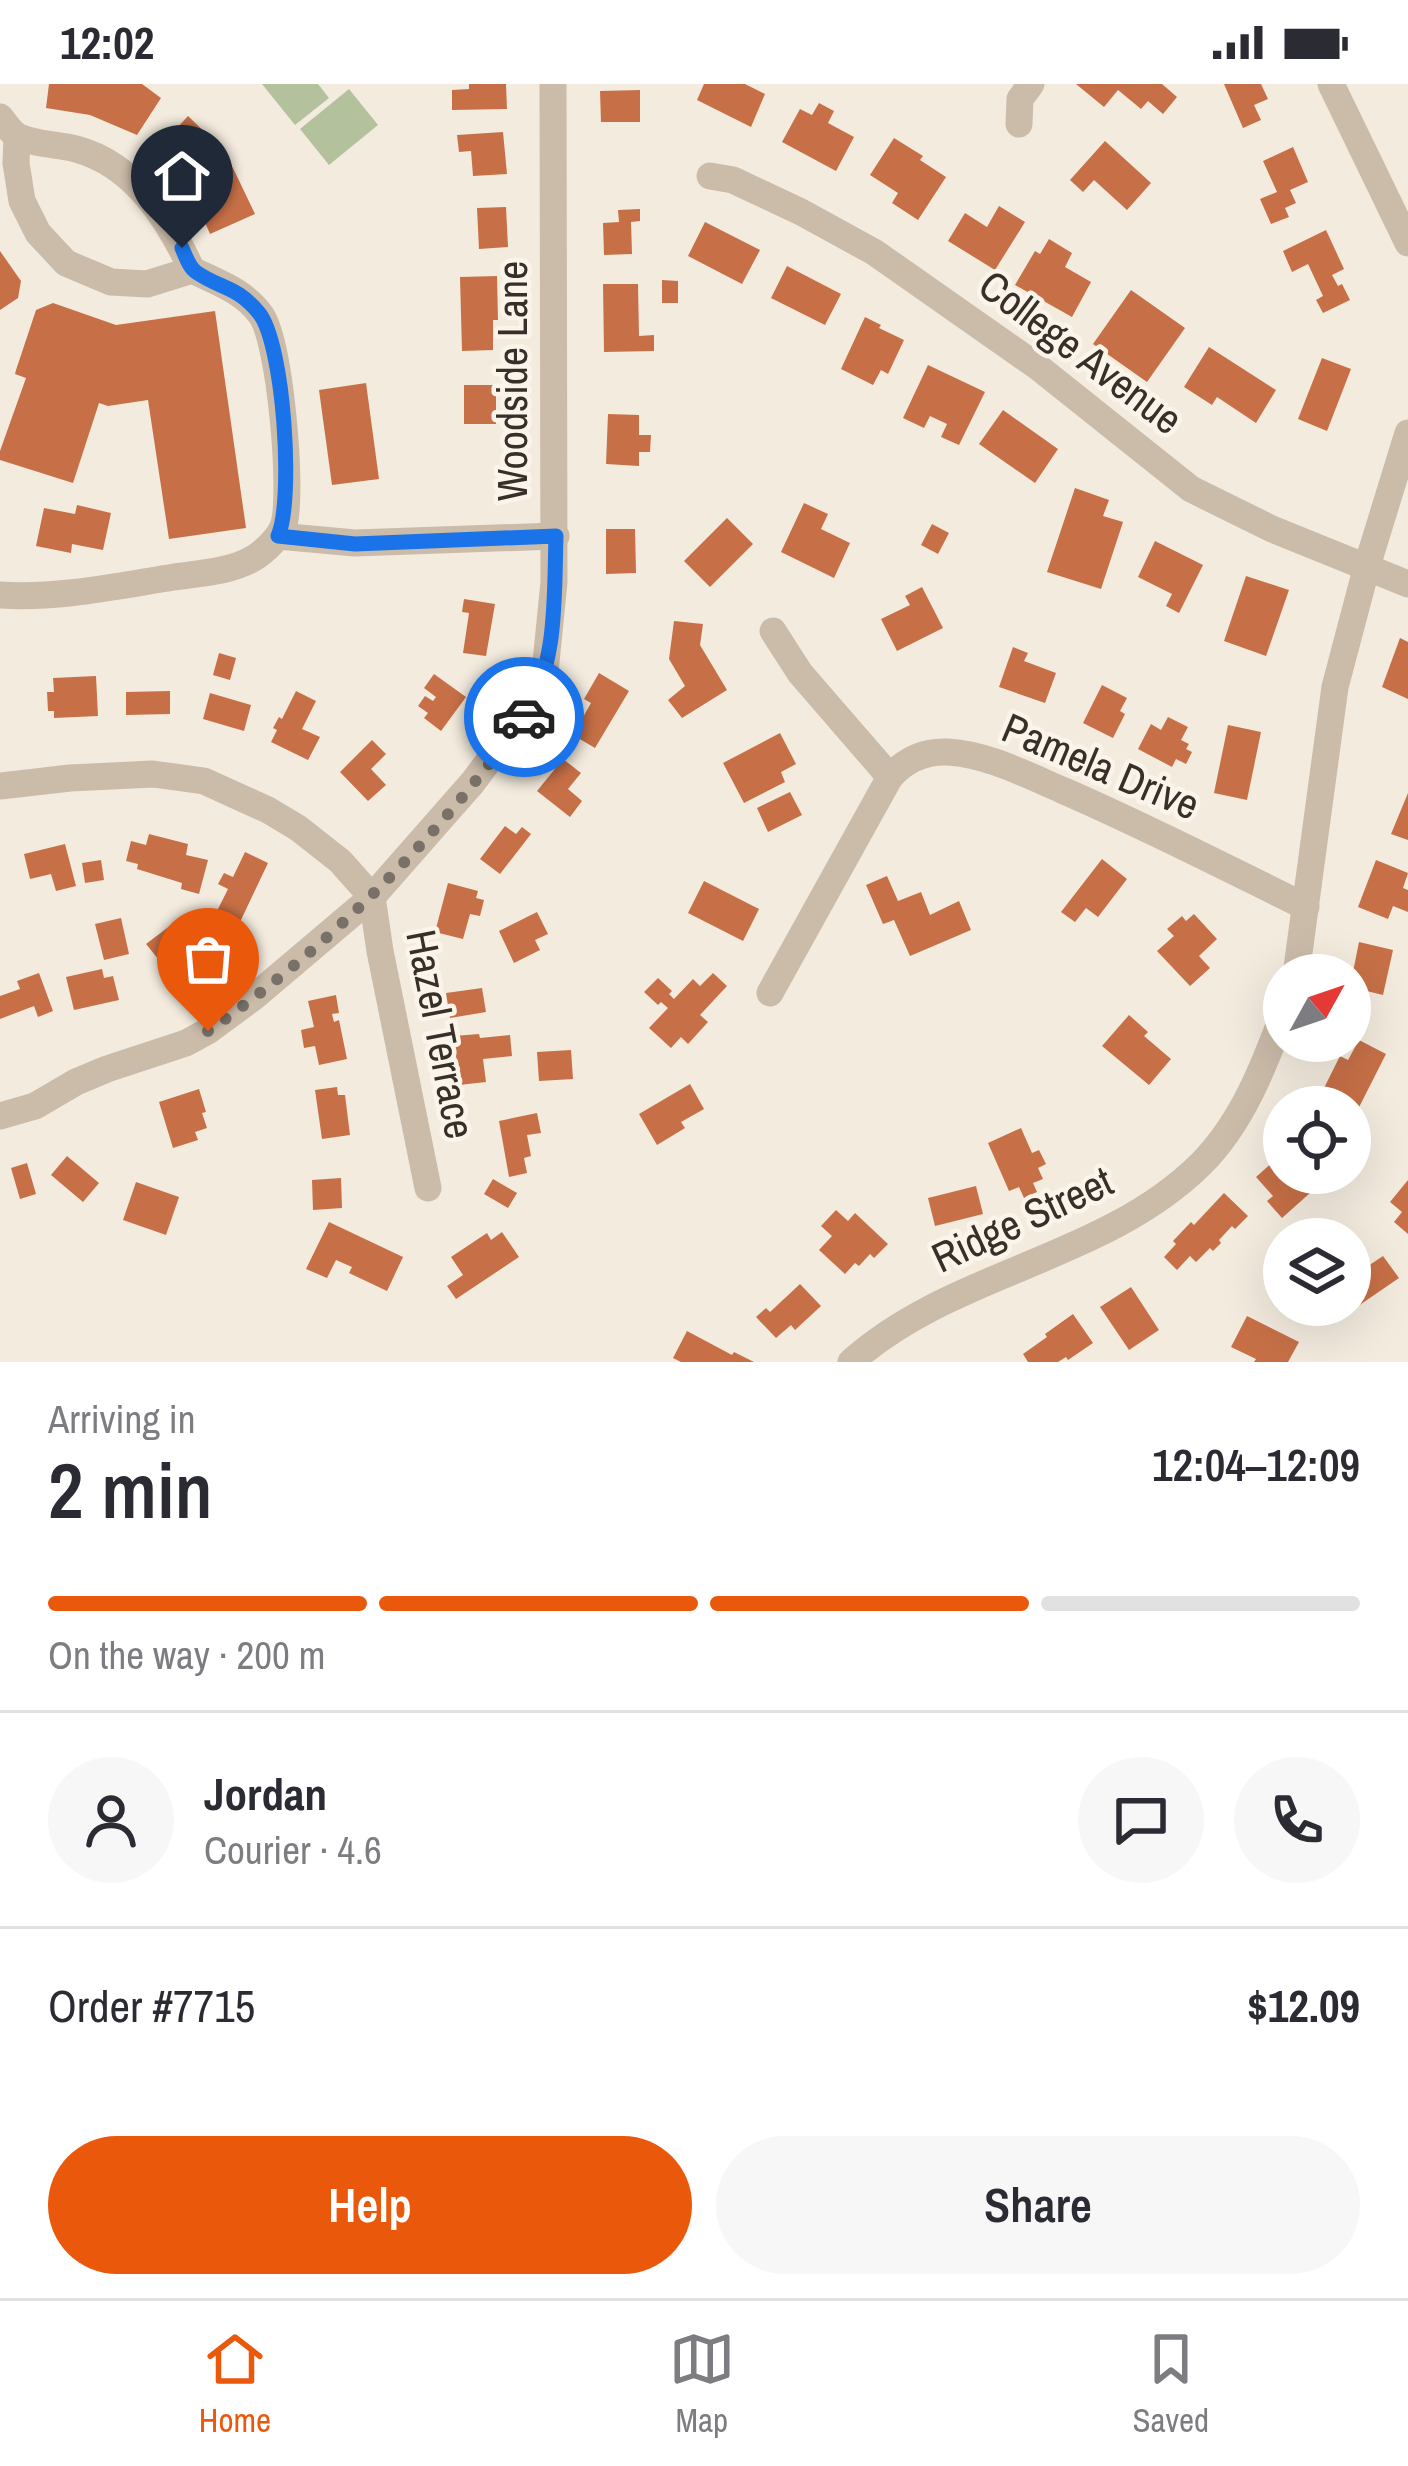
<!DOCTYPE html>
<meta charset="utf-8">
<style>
body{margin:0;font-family:"Archivo Narrow",sans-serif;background:#f7f7f7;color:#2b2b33;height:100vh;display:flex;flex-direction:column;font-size:45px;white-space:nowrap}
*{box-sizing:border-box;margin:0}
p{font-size:39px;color:#7c7c81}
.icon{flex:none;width:66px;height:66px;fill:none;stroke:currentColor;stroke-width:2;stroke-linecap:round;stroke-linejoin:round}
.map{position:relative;height:1278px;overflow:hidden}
.panel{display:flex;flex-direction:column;background:#fff;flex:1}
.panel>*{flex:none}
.needle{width:78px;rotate:50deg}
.controls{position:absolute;left:1263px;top:870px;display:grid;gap:24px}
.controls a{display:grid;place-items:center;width:108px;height:108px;border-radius:50%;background:#fff;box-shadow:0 12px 48px #0002;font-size:60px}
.pin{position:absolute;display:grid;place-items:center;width:102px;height:102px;color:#fff;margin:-123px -51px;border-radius:50% 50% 50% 0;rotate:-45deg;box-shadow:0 0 12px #0007}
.pin .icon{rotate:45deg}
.courier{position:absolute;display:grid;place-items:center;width:120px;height:120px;margin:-60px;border:9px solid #1a73e8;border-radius:50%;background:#fff;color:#222;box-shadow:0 3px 15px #0007}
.overview em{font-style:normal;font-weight:600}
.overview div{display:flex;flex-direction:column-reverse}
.overview{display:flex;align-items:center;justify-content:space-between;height:204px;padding:0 48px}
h1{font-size:78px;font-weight:600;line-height:90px}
.bar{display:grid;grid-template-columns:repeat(4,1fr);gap:18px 12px;align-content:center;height:144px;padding:0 48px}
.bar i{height:15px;border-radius:9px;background:#e1e1e2}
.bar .current{background:#ea580c}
.bar p{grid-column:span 4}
.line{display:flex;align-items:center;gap:30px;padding:0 48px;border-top:3px solid #e1e1e2}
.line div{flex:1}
.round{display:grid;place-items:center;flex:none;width:126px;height:126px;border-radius:63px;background:#f7f7f7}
.primary-button{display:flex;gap:24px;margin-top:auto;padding:24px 48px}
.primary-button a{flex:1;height:138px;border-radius:72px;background:#ea580c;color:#fff;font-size:48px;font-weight:600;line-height:138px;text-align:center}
.primary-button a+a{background:#f7f7f7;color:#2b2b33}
.status{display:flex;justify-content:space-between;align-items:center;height:84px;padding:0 60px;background:#fff;direction:ltr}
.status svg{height:33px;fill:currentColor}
.tab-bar{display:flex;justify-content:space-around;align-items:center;height:168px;border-top:3px solid #e1e1e2;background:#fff;font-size:33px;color:#7c7c81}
.tab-bar a{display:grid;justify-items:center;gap:6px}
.tab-bar .current{color:#ea580c}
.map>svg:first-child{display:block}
</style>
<div class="status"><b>12:02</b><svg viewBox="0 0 49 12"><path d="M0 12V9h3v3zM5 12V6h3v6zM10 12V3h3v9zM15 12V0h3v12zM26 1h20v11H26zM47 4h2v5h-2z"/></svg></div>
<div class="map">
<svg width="1408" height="1278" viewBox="0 0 1408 1278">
<rect width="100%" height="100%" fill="#f3ebde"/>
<g fill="#b3c29d">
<polygon points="262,0 318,0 329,14 295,41"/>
<polygon points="349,5 378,41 329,81 300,45"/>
</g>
<g fill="#c77047">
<polygon points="49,0 142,0 161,14 137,51 90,31 46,24"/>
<polygon points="469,0 506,0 507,25 452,26 452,6 469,5"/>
<polygon points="704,0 745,0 765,10 751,43 697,16"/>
<polygon points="1076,0 1162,0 1177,13 1163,30 1148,17 1141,25 1118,6 1104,23"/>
<polygon points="1224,0 1261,0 1268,15 1254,21 1261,36 1243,44"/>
<polygon points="640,6 640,38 601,38 600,7"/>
<polygon points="819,19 834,27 828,39 854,53 836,87 782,58 800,25 812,31"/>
<polygon points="188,32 214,57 233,84 255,130 210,150 192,108 156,67"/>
<polygon points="503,48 507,90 473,92 471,67 459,68 457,51"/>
<polygon points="894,54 923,72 920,76 946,93 918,136 892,119 898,109 870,91"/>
<polygon points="1105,57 1151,99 1127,126 1094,96 1083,108 1070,96"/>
<polygon points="1293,63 1308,98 1290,106 1296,119 1285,124 1289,133 1271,140 1260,115 1277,108 1263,77"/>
<polygon points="999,122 1025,138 995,186 948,157 965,129 987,143"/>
<polygon points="506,123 508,163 479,165 477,124"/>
<polygon points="640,125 640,137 631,138 632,170 604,171 603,139 619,138 618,126"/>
<polygon points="705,138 760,166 742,200 688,172"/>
<polygon points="1326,146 1344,185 1332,191 1338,202 1342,200 1350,216 1323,229 1316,216 1323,212 1308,180 1292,188 1283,167"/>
<polygon points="1049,155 1072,169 1065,183 1091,198 1072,233 1015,201 1035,167 1040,170"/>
<polygon points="0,167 21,197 18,214 0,226"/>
<polygon points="787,182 841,210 825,241 771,214"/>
<polygon points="497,192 498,236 493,236 493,266 462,267 460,193"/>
<polygon points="662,196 678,197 678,219 662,219"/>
<polygon points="603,200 638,200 639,252 654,251 654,267 604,268"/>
<polygon points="1131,206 1185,244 1147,298 1093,260"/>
<polygon points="53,219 116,241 215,227 246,444 169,455 148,316 108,322 99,319 73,399 0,376 0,367 26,294 15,290 16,286 36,226"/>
<polygon points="865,233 881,241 879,244 904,256 888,290 881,286 873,301 841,285"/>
<polygon points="1209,263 1276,306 1256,339 1217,313 1212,321 1184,303"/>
<polygon points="1322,274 1351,285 1327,347 1298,335"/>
<polygon points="928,281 985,308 959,361 941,353 947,340 930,332 924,344 903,334"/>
<polygon points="366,299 379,395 332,401 319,306"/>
<rect x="464" y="301" width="32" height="39"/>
<polygon points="1003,326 1058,365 1035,399 979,360"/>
<polygon points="608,330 639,331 639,351 651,351 650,368 639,368 639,382 606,380"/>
<polygon points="1075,404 1109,416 1103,432 1123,438 1101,505 1047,488"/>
<polygon points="804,419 828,430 821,445 850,459 834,494 781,468"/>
<polygon points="77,421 111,429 103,466 72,460 71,469 36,462 44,424 75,430"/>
<polygon points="727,434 753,460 710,503 684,477"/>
<polygon points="932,440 949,449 938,470 921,461"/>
<polygon points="606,445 635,445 636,489 606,490"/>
<polygon points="1155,457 1203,481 1179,529 1166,522 1172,510 1138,493"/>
<polygon points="1246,492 1289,506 1266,572 1224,557"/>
<polygon points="922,503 943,544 897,567 881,535 910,521 905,512"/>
<polygon points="464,515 495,520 486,572 463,569 469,529 462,528"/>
<polygon points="674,537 703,540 700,561 727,606 682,634 668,616 685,602 669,575"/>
<polygon points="1400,554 1408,558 1408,615 1382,603"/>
<polygon points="1013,563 1028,569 1024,577 1056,589 1045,619 999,603"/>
<polygon points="219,569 236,574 230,596 213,591"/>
<polygon points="599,589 629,607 595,664 573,651 591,619 584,615"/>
<polygon points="434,590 466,613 441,647 424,634 428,629 418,622 425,612 433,617 436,613 424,604"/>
<polygon points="96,592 98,632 54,634 54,627 48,627 47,608 54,608 53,594"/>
<polygon points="1102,601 1127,614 1120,627 1125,630 1113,654 1083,639"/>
<polygon points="170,607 170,630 126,631 126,608"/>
<polygon points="296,607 316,617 302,645 320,653 308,676 271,658 277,646 273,644 279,633 282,635"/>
<polygon points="210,609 251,621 244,647 203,635"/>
<polygon points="1168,633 1188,643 1181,656 1189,660 1186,665 1192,668 1186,680 1176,675 1172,683 1138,665 1151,640 1161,646"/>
<polygon points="1228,641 1261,648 1247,716 1214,709"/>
<polygon points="780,649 796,680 781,688 785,698 744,719 723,679"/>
<polygon points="372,656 386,670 371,685 386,701 368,717 340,688"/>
<polygon points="563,675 581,689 568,705 582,717 570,733 537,707"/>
<polygon points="790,708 802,731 768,748 757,724"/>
<polygon points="1408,709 1408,756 1391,750"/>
<polygon points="505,742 516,750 522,743 531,750 500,790 480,775"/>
<polygon points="149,750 188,760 186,771 208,776 199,810 181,805 182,799 137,785 138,780 126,777 131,757 146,761"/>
<polygon points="65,760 76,802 56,807 51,790 30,795 24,770"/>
<polygon points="245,768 268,779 240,838 217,827 228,805 218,800 224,789 233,793"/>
<polygon points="1102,775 1127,795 1098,833 1086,824 1075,838 1061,828"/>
<polygon points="101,776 104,796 85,799 82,779"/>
<polygon points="1376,776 1408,789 1403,804 1408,806 1408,828 1393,822 1388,835 1358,823"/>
<polygon points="887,792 898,817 921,808 930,831 959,817 971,846 910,872 894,836 883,840 866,801"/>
<polygon points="704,797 759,825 743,857 688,829"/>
<polygon points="448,799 478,807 476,814 484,816 480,832 470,830 463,855 435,848"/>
<polygon points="537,828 548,850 535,856 540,866 514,879 499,847"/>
<polygon points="1194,830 1217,855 1199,872 1210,884 1190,902 1157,867 1174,852 1167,845 1182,832 1186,837"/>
<polygon points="183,832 194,846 198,844 214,864 180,890 165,871 159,876 146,860"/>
<polygon points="121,834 129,870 104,876 95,840"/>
<polygon points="1359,858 1393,866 1383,911 1350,903"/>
<polygon points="102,885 104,894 113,892 119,916 74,926 66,893"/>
<polygon points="39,889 53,927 38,933 34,922 0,935 0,912 20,905 17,897"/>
<polygon points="713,889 727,902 700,931 708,938 688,960 681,953 671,964 649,944 668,924 661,918 658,921 644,908 658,894 672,907 669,910 674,915 693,895 700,902"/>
<polygon points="482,904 486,928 450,934 446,909"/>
<polygon points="336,911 339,929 332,930 334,938 339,936 347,975 319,981 315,962 304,964 301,946 314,943 308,917"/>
<polygon points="1129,931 1148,948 1144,952 1171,975 1149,1001 1102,962"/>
<polygon points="479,950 480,954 510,951 512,972 483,975 486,998 459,1001 454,952"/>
<polygon points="1359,956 1386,970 1350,1041 1350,1023 1322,1023 1330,1007 1324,1004 1340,972 1348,976"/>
<polygon points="571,966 573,995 539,997 537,968"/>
<polygon points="690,1000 704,1025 681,1038 685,1044 657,1061 639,1030"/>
<polygon points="337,1003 338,1011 345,1011 350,1051 322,1055 315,1006"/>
<polygon points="199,1005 206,1028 202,1029 207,1044 195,1048 198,1056 173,1064 159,1018"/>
<polygon points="537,1029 541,1049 527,1051 531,1072 524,1074 527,1089 509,1093 499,1037"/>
<polygon points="1021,1044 1032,1069 1039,1066 1046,1080 1038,1084 1043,1095 1033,1099 1037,1108 1024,1114 1019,1103 1009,1107 988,1059"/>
<polygon points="1284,1068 1284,1089 1322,1089 1305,1103 1310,1109 1282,1134 1267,1117 1273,1112 1256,1093"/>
<polygon points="67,1072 99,1099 83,1118 51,1091"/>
<polygon points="27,1079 36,1110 20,1115 11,1084"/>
<polygon points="341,1094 342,1124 313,1126 312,1096"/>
<polygon points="493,1095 517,1109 508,1124 484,1110"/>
<polygon points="1408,1096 1408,1150 1394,1138 1402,1128 1390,1118"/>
<polygon points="136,1098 179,1113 166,1151 123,1136"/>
<polygon points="976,1102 983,1130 935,1142 928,1114"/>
<polygon points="1224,1109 1248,1132 1235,1145 1232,1142 1219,1156 1221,1159 1213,1167 1210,1164 1196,1178 1190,1172 1177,1186 1164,1173 1176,1160 1173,1157 1191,1138 1194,1141"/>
<polygon points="836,1126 848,1137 855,1129 888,1160 874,1174 870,1170 859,1182 855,1179 845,1190 819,1166 832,1152 821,1142"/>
<polygon points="329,1138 403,1173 387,1207 349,1189 352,1183 336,1176 327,1194 306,1185"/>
<polygon points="502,1148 519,1173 456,1215 447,1202 463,1191 451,1173 487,1149 491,1156"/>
<polygon points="1383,1172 1399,1194 1345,1231 1338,1221 1350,1221 1350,1194"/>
<polygon points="800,1200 821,1222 795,1246 791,1241 776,1254 756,1233 766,1224 770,1228"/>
<polygon points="1131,1203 1159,1246 1129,1266 1100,1223"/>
<polygon points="1073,1230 1093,1259 1068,1276 1066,1273 1058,1278 1028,1278 1023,1270 1047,1253 1045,1250"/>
<polygon points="1247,1232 1299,1258 1288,1278 1254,1278 1256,1275 1231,1263"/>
<polygon points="687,1247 732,1271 734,1268 754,1278 681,1278 673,1274"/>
</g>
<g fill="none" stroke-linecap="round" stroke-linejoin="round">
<g stroke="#cbbba9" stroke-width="27">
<polyline points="1331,0 1408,159"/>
<path d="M0 33C5 39 12 50 19 53 36 61 59 60 76 65 135 81 168 135 192 186"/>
<polyline points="1019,40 1020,15 1031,0"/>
<polyline points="710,92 733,96 801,128 874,168 1038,283 1191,405 1272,445 1408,500"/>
<polyline points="278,452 355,459 556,452"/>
<path d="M0 511C57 515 117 502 174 493 200 489 231 488 254 474 265 467 280 453 284 440 293 406 280 258 261 231 244 207 217 198 192 186L147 200 111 198 66 179 38 149 22 117 16 79 17 53"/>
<polyline points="773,547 800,589 890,693"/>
<polyline points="0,702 70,694 153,690 204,697 268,726 298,744 340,777 372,813 380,867 428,1104"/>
<polyline points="1296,891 1335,603 1367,482 1408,349"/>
<path d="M770 909 890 693C905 676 925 667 948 668 987 670 1027 691 1062 706 1145 742 1225 783 1306 823"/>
<polyline points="0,1032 35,1022 76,998 107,985 186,959 208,947 254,913 372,813 473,698 534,616 545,588 554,498 553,0"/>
<path d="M851 1278C952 1187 1103 1177 1201 1080 1242 1039 1264 982 1284 928"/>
</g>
</g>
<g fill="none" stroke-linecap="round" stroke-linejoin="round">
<path stroke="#797168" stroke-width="12" stroke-dasharray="0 21.6" d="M208 947C327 865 441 751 524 633"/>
<path stroke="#1a73e8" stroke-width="15" d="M182 164C186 173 189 183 196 188 220 205 236 201 259 229 284 260 294 416 278 452L355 460 556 452C554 513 558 581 524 633"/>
</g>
<g text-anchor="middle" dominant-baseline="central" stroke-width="9" stroke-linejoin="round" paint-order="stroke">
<g font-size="42" fill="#382f29" stroke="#faf4ea">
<text transform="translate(1081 268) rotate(37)">College Avenue</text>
<text transform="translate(512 297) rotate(-90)">Woodside Lane</text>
<text transform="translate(1101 682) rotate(23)">Pamela Drive</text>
<text transform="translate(441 950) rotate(79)">Hazel Terrace</text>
<text transform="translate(1022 1135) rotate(-25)">Ridge Street</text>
</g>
</g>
</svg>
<div class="controls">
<a><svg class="needle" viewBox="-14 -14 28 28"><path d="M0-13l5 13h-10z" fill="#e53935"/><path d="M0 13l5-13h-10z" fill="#7c7c81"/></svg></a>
<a><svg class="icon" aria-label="locate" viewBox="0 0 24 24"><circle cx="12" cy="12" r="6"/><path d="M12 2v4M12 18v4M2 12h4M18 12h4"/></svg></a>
<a><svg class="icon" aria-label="layers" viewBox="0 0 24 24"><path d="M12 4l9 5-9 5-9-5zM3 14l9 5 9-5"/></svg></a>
</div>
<div class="pin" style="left:208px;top:947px;background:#ea580c"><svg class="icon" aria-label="bag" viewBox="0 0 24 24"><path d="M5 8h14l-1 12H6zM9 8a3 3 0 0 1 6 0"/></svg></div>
<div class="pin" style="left:182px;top:164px;background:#1f2937"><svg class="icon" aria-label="home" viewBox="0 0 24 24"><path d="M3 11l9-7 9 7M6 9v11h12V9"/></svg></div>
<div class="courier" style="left:524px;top:633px"><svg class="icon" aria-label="car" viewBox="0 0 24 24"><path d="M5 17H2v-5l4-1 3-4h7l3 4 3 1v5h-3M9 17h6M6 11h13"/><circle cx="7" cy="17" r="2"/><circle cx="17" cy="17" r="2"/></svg></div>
</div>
<section class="panel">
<div class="overview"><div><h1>2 min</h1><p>Arriving in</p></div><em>12:04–12:09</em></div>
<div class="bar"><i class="current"></i><i class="current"></i><i class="current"></i><i></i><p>On the way · 200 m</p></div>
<div class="line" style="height:216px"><a class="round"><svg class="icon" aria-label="person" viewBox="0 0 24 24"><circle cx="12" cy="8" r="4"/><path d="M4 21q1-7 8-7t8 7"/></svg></a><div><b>Jordan</b><p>Courier · 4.6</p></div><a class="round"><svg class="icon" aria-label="chat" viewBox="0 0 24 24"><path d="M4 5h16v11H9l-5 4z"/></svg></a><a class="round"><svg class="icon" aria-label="phone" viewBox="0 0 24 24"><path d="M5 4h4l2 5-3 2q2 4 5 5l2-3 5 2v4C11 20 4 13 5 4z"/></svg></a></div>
<div class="line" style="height:156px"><div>Order #7715</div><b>$12.09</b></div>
<div class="primary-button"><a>Help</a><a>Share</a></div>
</section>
<nav class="tab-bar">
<a class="current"><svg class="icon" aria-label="home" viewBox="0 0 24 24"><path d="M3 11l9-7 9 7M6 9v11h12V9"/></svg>Home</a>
<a><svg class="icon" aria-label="map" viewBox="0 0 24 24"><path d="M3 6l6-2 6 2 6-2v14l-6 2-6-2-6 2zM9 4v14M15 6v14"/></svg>Map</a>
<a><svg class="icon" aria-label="saved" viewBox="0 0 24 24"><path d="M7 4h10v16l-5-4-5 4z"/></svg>Saved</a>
</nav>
